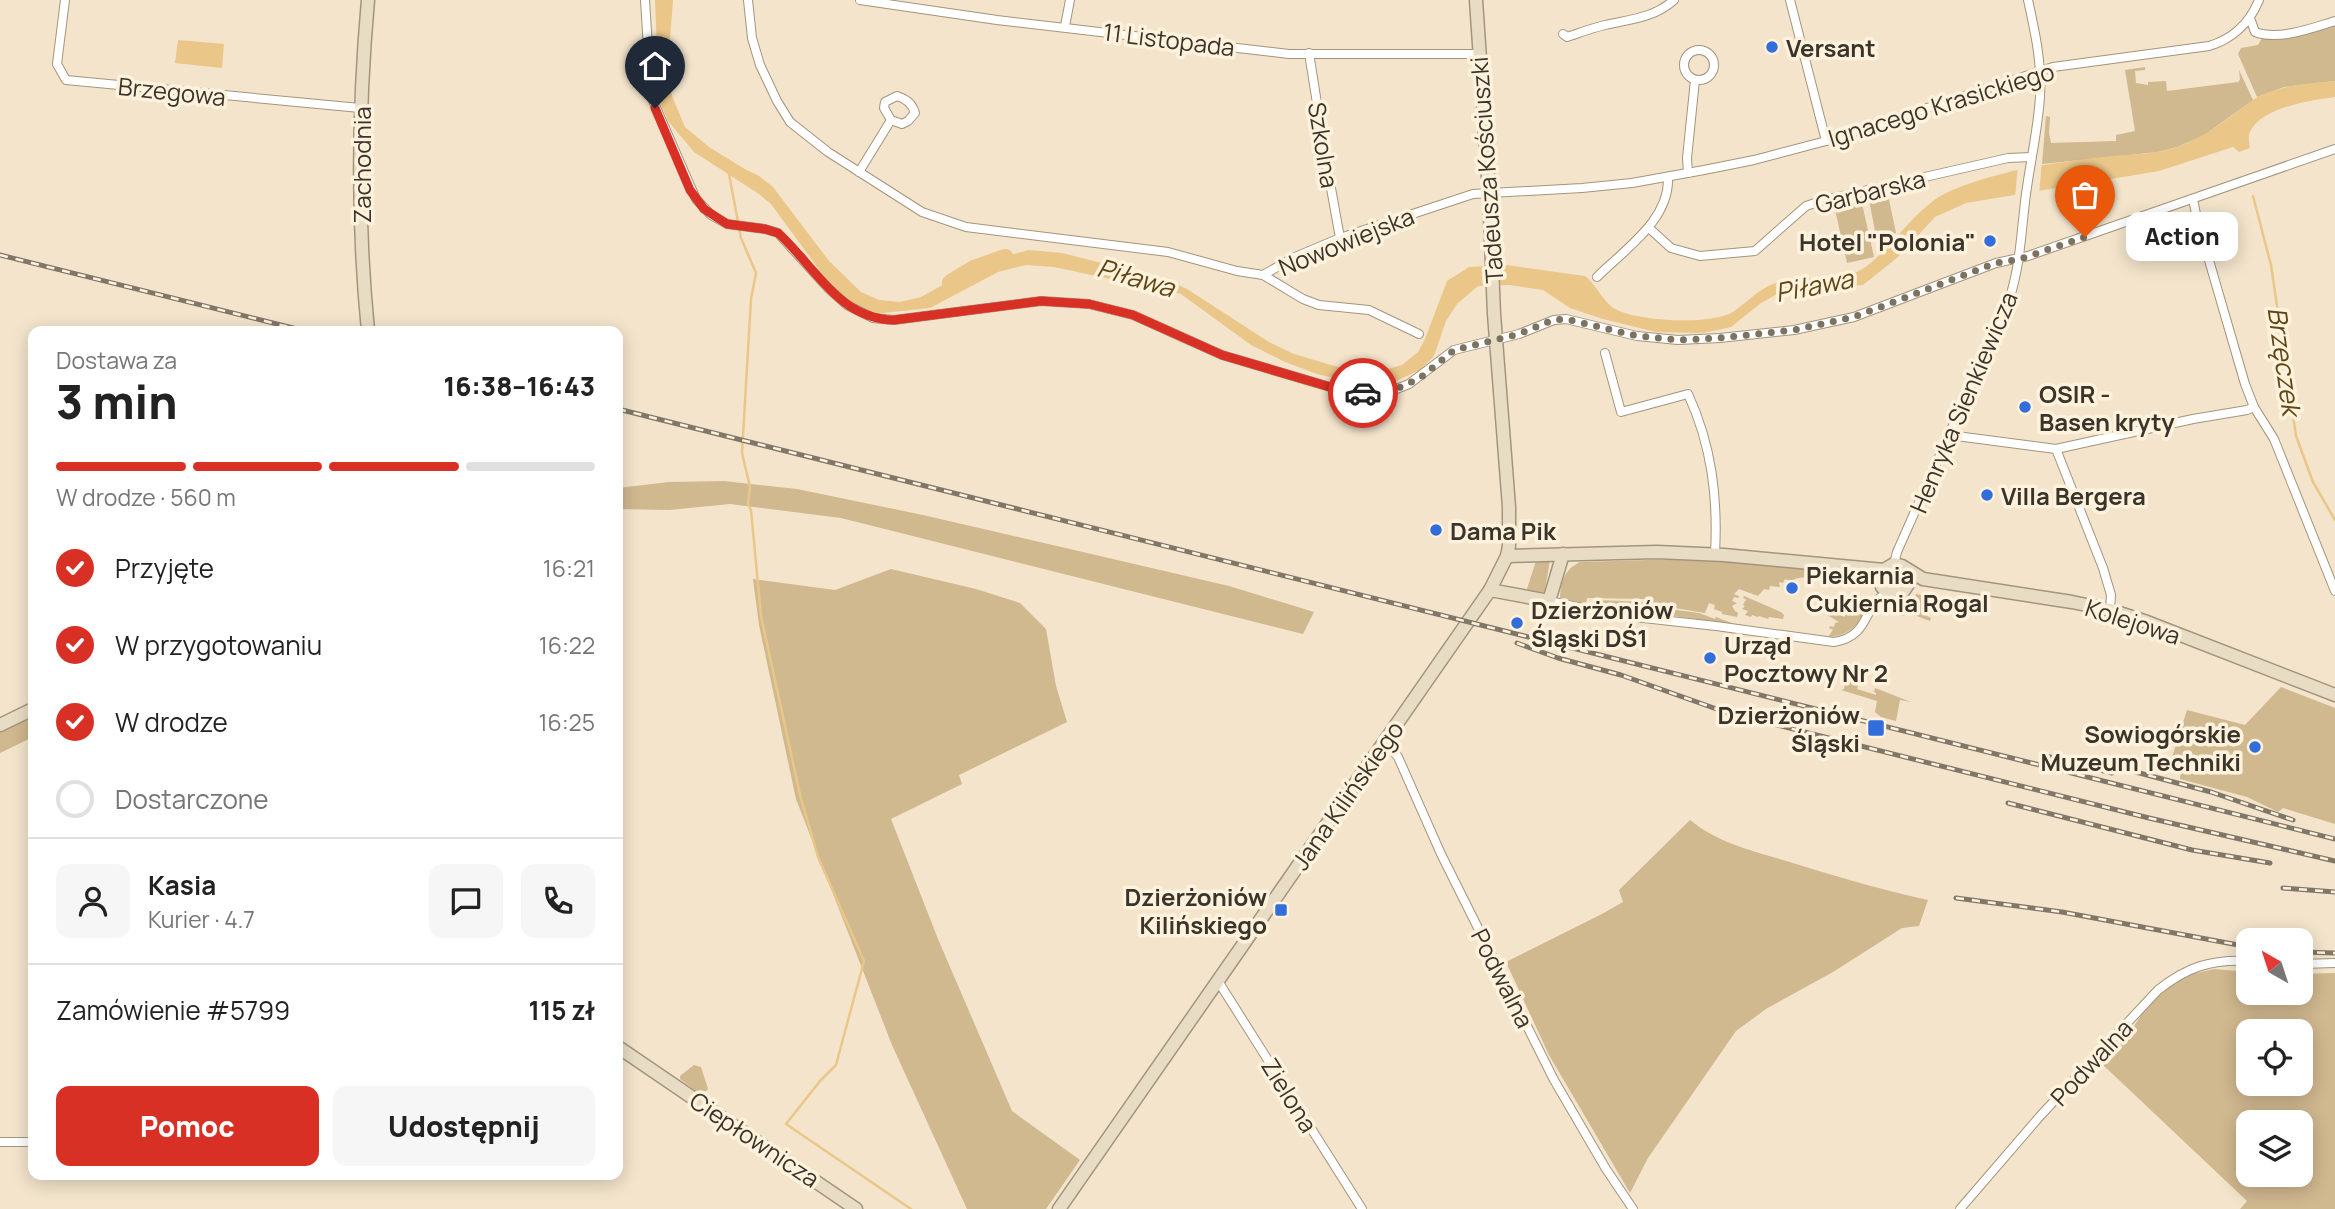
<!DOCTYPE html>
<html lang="pl">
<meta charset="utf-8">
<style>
body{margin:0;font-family:Manrope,sans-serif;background:#f6f6f6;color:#222;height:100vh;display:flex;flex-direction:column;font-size:26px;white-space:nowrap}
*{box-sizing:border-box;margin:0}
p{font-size:23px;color:#767676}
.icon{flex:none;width:38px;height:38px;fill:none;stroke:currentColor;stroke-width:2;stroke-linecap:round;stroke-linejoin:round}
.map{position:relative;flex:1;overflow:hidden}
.panel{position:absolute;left:28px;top:326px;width:595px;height:854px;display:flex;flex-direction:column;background:#fff;border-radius:14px;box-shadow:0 4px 18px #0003}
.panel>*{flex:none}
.needle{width:46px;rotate:321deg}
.buttons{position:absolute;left:2236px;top:928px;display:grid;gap:14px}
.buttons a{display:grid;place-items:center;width:77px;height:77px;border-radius:14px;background:#fff;box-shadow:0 4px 18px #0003;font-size:35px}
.pin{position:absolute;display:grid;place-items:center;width:60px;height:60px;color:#fff;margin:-72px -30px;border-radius:50% 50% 50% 0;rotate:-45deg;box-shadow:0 0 7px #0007}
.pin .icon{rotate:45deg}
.courier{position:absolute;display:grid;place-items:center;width:70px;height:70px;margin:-35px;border:5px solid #d93025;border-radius:50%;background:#fff;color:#222;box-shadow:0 2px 9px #0007}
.bubble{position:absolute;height:49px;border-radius:14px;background:#fff;box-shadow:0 4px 18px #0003;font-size:23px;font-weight:800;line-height:49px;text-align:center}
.overview em{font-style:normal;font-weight:800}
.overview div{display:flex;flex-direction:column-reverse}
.overview{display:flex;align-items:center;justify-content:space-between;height:119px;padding:0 28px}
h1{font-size:46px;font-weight:800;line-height:52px}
.bar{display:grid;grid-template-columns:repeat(4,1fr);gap:10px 7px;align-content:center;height:84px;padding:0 28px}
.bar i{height:9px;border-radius:5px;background:#e0e0e0}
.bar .current{background:#d93025}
.bar p{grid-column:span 4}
.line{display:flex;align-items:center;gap:18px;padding:0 28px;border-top:2px solid #e0e0e0}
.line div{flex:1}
.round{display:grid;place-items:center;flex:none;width:74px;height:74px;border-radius:14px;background:#f6f6f6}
ol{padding:0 28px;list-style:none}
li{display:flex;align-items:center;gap:21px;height:77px}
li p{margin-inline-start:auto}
li .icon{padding:7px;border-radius:50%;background:#d93025;color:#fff;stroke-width:4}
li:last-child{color:#767676}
li i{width:38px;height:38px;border:4px solid #e0e0e0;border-radius:50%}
.button{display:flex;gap:14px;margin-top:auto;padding:14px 28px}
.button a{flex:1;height:80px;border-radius:14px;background:#d93025;color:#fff;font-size:28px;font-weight:800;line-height:80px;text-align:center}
.button a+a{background:#f6f6f6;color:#222}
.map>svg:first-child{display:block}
</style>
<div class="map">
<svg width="2335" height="1209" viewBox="0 0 2335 1209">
<rect width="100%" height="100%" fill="#f3e4cb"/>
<g fill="#d0b88f" fill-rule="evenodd">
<polygon points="2335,24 2335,81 2284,87 2257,97 2238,54 2241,48 2258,45 2262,38"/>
<polygon points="2145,67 2145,70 2135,71 2136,83 2148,85 2148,82 2166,81 2167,91 2238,82 2240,80 2239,70 2253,100 2203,136 2177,147 2158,152 2042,164 2046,116 2050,117 2049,133 2051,143 2116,141 2116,135 2135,131 2125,70"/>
<polygon points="1888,195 1896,233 1876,237 1869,199"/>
<polygon points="1861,199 1874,257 1847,263 1834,205"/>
<polygon points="724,481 797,489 923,515 1229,586 1314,612 1303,634 841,518 730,504 669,510 618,509 618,488 669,482"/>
<path d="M1682 559H1699L1857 572 1853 577 1837 576V578L1842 580 1834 585C1816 578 1804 574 1791 581L1785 579 1783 583 1779 582 1780 587 1770 586 1769 590 1764 589 1758 596 1739 589 1734 594 1739 596 1738 598 1734 597 1732 601 1737 603 1732 606 1735 611 1738 613 1737 617 1722 614V612L1714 609 1715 605 1709 603 1705 613 1663 606 1644 599 1587 598 1586 604 1560 598C1561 581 1564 570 1580 562Z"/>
<polygon points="1550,560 1544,595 1526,592 1536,561"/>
<polygon points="891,569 976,589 1020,603 1046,629 1056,686 1067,722 959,775 962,784 891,819 938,939 1012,1111 1080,1160 1046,1209 967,1209 892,1045 796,799 759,625 753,579 835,590"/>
<polygon points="1922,593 1930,593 1934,596 1931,599 1936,601 1933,604 1936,606 1935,608 1930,606 1929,610 1933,612 1933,614 1929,613 1927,616 1931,618 1930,621 1906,612 1904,616 1888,613 1889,611 1895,613 1896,608 1894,605 1898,607 1906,602 1910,604 1913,597 1915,598 1916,594 1921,595"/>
<polygon points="1744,596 1781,612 1784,615 1783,619 1769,617 1768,619 1759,616 1758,617 1752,615 1751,617 1745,615 1748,611 1742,609 1745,606 1743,605 1745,601 1747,600 1743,598"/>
<polygon points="1597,600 1644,602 1661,608 1699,613 1715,619 1716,617 1734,624 1593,605"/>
<path d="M1859 603 1868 606C1860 624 1849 636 1828 637L1833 630 1829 628 1830 626 1834 627 1835 623 1839 622 1827 615 1830 609 1844 617 1847 613 1845 607 1854 608Z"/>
<polygon points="1850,679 1858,685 1857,689 1876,695 1876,693 1874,692 1875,688 1911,702 1900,700 1896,721 1881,717 1875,712 1877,701 1841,690 1844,689 1845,684 1848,685"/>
<polygon points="2281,687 2335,708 2335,824 2283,808 2278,812 2247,797 2180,779 2181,770 2168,770 2187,710 2245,725"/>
<polygon points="33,716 33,737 0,753 0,732"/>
<path d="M1690 820C1717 842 1749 850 1783 860 1831 875 1878 889 1928 900L1919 926 1902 928 1833 972 1766 1009 1736 1031 1648 1158 1630 1193 1549 1055 1506 962 1602 914 1623 902 1619 890Z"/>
<path d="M2214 969 2249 972V992H2301V974L2335 973V1209H2240L2247 1201 2101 1063 2131 1031 2151 999 2184 976ZM2249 1031H2301V1083H2249ZM2249 1122H2301V1174H2249Z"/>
<polygon points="694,1065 701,1067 708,1089 704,1093 697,1092 680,1079 680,1076"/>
</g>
<g fill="#eac789">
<path d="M655 0H673L668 65 672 96 685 127 709 147 743 168 759 176 773 187 829 261 861 292 879 300 900 302 921 297 957 277 1000 258 1029 250 1062 253 1165 279 1187 289 1269 342 1294 354 1338 367 1381 371 1402 365 1418 352 1425 339 1447 281 1469 267 1507 265 1585 276C1597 285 1603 303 1617 310 1639 321 1709 325 1731 313 1748 303 1760 286 1780 282 1807 275 1844 284 1867 266 1894 245 1918 205 1950 191 2001 170 2049 163 2104 157 2128 154 2154 155 2177 147 2201 139 2220 124 2241 109 2246 105 2252 100 2258 97 2281 85 2309 83 2335 81V97C2312 100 2261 107 2250 132 2248 136 2249 142 2250 148L2239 152 2233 147 2159 171 1966 203 1935 217 1898 257 1863 285 1825 287 1779 293 1761 303 1731 327 1703 333 1656 332 1603 319 1570 308 1543 290 1509 285 1478 286 1457 304 1446 321 1434 356 1420 370 1387 385 1360 384 1317 374 1285 362 1251 345 1181 294 1054 267 1026 265 998 272 930 308 874 314 855 305 831 286 771 204 759 194 694 152 668 121 659 100Z"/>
<polygon points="178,40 224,44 222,68 175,63"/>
</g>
<polygon fill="#f3e4cb" points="2042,160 2039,195 2015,198 2018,165"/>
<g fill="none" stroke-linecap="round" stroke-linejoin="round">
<g stroke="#eac789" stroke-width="2.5">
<polyline points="729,174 741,238 756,273 751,299 742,453 750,487 748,504 751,510 761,616 800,795 818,857 864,961 836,1065 820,1081 786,1124 911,1209"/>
<polyline points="2253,196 2271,265 2296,436 2313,482 2335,520"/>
</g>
<polyline stroke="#eac789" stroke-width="18" points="951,283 974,269 1005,258"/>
<g stroke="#a3957d" stroke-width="10">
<g id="street">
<polyline points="65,0 57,64 66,80 360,108"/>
<polyline points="645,0 651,96 696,199 711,215 727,224 765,229 778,233 828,288 847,305 873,318 894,320 1041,301 1089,304 1133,315 1222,355 1347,392 1369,394 1394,390 1409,384 1454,350 1519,334 1554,320 1566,319 1637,336 1678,340 1720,338 1794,330 1854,317 1996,263 2028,256 2335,149"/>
<path d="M748 0 752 38 760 65 777 101 790 122 828 152 922 212 966 227 1168 252 1237 271 1263 275 1295 257 1340 238 1473 194 1582 188 1632 183 1704 170 1754 160 1826 141 2053 67 2209 46C2233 39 2250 22 2259 0"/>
<polyline points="860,0 997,20 1289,54 1479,54"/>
<polyline points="1790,0 1826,141"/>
<path d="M2250 18 2255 32C2279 41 2312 28 2335 21"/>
<polyline points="1065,26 1070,0"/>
<path d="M1563 34 1567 37C1579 33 1592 28 1605 25 1631 19 1654 18 1674 0"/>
<circle cx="1699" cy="65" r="15"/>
<polyline points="1309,53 1327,166 1340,238"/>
<path d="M859 172 891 120 884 108 885 102 897 96C906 99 912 103 915 113L908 121 902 124 891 120"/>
<polyline points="1688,173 1687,158 1695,80"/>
<polyline points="2193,199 2197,219 2245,384 2254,407 2274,439 2335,591"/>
<polyline points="1649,228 1671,248 1700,256 1755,251 1806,206 1824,200 2008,158 2031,157"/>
<polyline points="1263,275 1303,299 1319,305 1369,310 1419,334"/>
<path d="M1597 277C1625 249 1670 220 1668 177"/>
<path d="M1605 353 1621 412 1688 394C1712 446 1718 498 1715 554"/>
<polyline points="1949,435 2056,449 2103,568 2111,595 2110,610"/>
<polyline points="2056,449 2193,419 2247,410 2254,407"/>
<path d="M1894 564 1897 552 2010 297C2020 265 2021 235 2025 202 2029 167 2038 131 2040 96 2042 63 2035 32 2028 0"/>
<path d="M1549 601 1616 615 1716 626 1834 642C1873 636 1862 601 1889 593"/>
<polyline points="1384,741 1398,757 1441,854 1554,1080 1606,1169 1633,1209"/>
<polyline points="2301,964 2335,963"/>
<polyline points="1218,981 1362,1209"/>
<polyline points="0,1142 33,1142"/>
<path d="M1960 1209 2041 1115 2158 990C2187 967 2211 959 2249 961"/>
</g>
</g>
<g stroke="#a3957d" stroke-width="15">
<g id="secondary">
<path d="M368 331C357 220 358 111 368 0"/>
<polyline points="1507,556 1657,552 1724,555 1884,570"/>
<polyline points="1908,572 1910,581 1903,592 1889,593 1882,587 1880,578 1884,570 1894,564 1902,566 1923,579 2072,602 2110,610 2147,622 2335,695"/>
<polyline points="1490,590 1549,601 1563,554"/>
<polyline points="0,725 33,709"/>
<polyline points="618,1047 856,1209"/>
<polyline points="1059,1209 1490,590 1507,556 1509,546 1509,507 1494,314 1489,192 1476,0"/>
</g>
</g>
<use href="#street" stroke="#fff" stroke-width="8"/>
<use href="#secondary" stroke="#e8dcc4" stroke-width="12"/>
<g stroke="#817768" stroke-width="5">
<g id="rail">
<polyline points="0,255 305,331"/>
<polyline points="618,409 2335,839"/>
<polyline points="1517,643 1558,658 1621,675 1725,712 2149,818 2335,861"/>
<polyline points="2042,755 2112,773"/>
<polyline points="2102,763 2211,792 2293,820"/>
<polyline points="2008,803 2192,850 2270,863"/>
<polyline points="2283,888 2335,892"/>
<polyline points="1956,898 2062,912 2249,947"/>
<polyline points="2301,952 2335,953"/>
</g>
</g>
<use href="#rail" stroke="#fef2dd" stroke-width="2.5" stroke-dasharray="8" stroke-linecap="butt"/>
</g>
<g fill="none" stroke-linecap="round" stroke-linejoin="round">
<polyline stroke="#7b7262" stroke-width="7" stroke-dasharray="0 12.6" points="1363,393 1394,390 1420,378 1454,350 1519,334 1553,320 1566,319 1637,336 1678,340 1720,338 1794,330 1854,317 1996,263 2020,259 2085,237"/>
<path stroke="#d93025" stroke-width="9" d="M655 108 690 190 704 209 727 224 765 229 778 233C815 266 838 319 894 320L1041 301 1089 304 1133 315 1222 355 1347 392 1363 393"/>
</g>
<g fill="#316ddb" stroke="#fef2dd" stroke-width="2.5">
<circle cx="1772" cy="47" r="7"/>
<circle cx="1990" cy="241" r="7"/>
<circle cx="2025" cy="407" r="7"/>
<circle cx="1987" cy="495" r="7"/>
<circle cx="1436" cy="530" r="7"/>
<circle cx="1792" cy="588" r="7"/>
<circle cx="1517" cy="623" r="7"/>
<circle cx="1710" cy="658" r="7"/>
<rect x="1867" y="719" width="18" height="18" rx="3.5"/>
<circle cx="2255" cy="747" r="7"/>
<rect x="1274" y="903" width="14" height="14" rx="3.5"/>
</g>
<g text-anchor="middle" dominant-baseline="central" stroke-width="7" stroke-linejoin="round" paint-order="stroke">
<g font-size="24" fill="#3a342a" stroke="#fef2dd">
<text transform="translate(1169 39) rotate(7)">11 Listopada</text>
<text transform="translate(172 91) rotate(6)">Brzegowa</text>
<text transform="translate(1941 104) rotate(-17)">Ignacego Krasickiego</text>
<text transform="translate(1324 145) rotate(81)">Szkolna</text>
<text transform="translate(361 165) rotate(-90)">Zachodnia</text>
<text transform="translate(1486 170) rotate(-94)">Tadeusza Kościuszki</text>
<text transform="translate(1870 191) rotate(-14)">Garbarska</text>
<text transform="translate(1346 241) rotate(-22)">Nowowiejska</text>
<text transform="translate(1963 402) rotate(-67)">Henryka Sienkiewicza</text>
<text transform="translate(2133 621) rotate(18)">Kolejowa</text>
<text transform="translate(1347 795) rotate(-55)">Jana Kilińskiego</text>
<text transform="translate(1503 978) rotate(63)">Podwalna</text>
<text transform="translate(2091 1062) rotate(-47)">Podwalna</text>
<text transform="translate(1290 1095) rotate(58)">Zielona</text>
<text transform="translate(755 1139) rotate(34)">Ciepłownicza</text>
</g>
<g font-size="24" font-weight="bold" fill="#3a342a" stroke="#fef2dd" text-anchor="start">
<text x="1786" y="47">Versant</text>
<text x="1976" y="241" text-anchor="end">Hotel "Polonia"</text>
<text x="2039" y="393">OSIR -<tspan x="2039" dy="28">Basen kryty</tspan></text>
<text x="2001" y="495">Villa Bergera</text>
<text x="1450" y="530">Dama Pik</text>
<text x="1806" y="574">Piekarnia<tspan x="1806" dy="28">Cukiernia Rogal</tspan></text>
<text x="1531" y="609">Dzierżoniów<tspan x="1531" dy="28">Śląski DŚ1</tspan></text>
<text x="1724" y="644">Urząd<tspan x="1724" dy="28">Pocztowy Nr 2</tspan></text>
<text x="1860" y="714" text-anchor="end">Dzierżoniów<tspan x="1860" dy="28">Śląski</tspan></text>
<text x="2241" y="733" text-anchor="end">Sowiogórskie<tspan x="2241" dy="28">Muzeum Techniki</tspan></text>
<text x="1267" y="896" text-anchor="end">Dzierżoniów<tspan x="1267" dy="28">Kilińskiego</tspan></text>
</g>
<g font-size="26" font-style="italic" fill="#5e4616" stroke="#fef2dd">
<text transform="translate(1136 277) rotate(16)">Piława</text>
<text transform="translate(1814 285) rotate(-11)">Piława</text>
<text transform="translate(2285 361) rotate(82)">Brzęczek</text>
</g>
</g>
</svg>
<div class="buttons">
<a><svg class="needle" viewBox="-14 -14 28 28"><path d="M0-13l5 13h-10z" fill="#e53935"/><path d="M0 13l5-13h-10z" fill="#767676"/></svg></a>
<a><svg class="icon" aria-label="locate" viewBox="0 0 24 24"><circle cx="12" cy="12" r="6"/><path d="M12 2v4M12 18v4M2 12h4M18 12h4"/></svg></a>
<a><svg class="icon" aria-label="layers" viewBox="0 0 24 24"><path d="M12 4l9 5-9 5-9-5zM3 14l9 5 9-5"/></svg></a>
</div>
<div class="pin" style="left:2085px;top:237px;background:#ea580c"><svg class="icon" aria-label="bag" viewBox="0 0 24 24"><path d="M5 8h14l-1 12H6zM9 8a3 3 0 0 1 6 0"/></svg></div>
<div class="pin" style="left:655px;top:108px;background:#1f2937"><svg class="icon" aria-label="home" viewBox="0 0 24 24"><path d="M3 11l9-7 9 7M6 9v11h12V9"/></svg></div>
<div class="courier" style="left:1363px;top:393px"><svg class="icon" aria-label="car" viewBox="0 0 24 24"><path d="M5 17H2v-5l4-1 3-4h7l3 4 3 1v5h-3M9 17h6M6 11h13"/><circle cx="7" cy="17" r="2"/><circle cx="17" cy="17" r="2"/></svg></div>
<div class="bubble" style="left:2126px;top:212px;width:112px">Action</div>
<section class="panel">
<div class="overview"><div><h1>3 min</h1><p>Dostawa za</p></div><em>16:38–16:43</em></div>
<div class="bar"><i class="current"></i><i class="current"></i><i class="current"></i><i></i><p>W drodze · 560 m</p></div>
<ol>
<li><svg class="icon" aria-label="check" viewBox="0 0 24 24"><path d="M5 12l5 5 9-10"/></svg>Przyjęte<p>16:21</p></li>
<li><svg class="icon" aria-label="check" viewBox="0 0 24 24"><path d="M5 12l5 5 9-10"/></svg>W przygotowaniu<p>16:22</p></li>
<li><svg class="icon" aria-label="check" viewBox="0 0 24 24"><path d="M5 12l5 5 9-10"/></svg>W drodze<p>16:25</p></li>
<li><i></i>Dostarczone</li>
</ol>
<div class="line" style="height:126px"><a class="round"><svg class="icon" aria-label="person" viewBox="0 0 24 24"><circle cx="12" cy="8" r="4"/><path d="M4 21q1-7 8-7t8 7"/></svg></a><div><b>Kasia</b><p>Kurier · 4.7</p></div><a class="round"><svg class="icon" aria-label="chat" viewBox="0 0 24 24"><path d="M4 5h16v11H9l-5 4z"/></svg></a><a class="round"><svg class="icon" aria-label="phone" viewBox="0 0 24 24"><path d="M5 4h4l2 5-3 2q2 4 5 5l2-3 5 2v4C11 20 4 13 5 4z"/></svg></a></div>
<div class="line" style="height:91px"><div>Zamówienie #5799</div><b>115 zł</b></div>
<div class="button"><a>Pomoc</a><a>Udostępnij</a></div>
</section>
</div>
